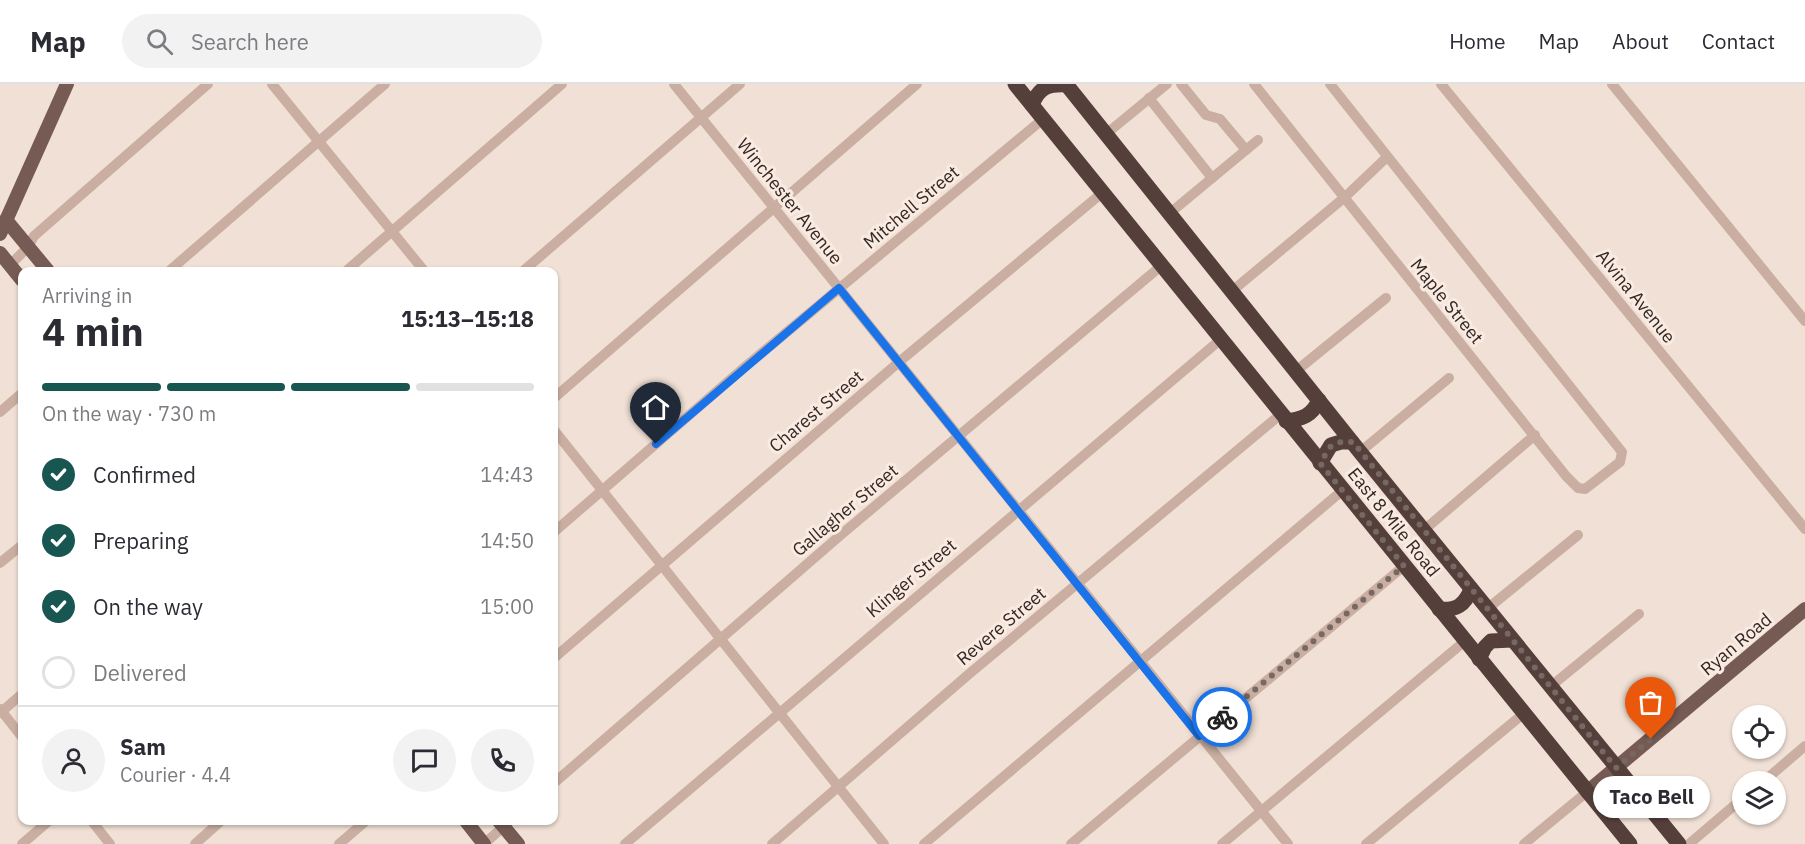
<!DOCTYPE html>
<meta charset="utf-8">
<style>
body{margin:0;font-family:"IBM Plex Sans",sans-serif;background:#f2f2f3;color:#2b2b33;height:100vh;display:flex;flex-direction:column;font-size:22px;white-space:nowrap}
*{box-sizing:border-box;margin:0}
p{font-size:20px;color:#7c7c81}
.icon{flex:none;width:33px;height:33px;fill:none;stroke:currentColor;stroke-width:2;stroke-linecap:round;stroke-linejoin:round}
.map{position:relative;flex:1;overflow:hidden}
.drawer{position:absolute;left:18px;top:183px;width:540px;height:558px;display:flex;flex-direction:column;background:#fff;border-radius:12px;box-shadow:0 2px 4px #0004}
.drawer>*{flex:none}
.controls{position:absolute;left:1732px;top:621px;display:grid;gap:12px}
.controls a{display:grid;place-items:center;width:54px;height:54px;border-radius:50%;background:#fff;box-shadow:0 2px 4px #0004;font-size:30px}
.pin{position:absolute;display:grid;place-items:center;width:51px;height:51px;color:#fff;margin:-62px -26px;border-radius:50% 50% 50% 0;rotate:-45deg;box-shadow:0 0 6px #0007}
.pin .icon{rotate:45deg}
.courier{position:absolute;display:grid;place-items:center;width:60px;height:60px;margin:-30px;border:4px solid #1a73e8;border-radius:50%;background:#fff;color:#222;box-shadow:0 2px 8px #0007}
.bubble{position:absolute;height:42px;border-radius:21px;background:#fff;box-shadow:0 2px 4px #0004;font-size:20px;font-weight:700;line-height:42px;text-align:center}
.summary em{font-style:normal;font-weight:700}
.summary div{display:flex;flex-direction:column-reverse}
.summary{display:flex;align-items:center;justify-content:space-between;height:102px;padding:0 24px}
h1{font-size:39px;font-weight:700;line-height:45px}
.bar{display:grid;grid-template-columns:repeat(4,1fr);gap:9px 6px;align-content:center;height:72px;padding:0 24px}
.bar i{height:8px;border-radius:4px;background:#e1e1e2}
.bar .current{background:#185652}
.bar p{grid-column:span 4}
.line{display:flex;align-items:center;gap:15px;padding:0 24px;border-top:2px solid #e1e1e2}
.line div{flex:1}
.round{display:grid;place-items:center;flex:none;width:63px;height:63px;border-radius:32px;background:#f2f2f3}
ol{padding:0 24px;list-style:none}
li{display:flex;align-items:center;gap:18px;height:66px}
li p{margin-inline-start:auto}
li .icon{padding:6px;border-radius:50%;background:#185652;color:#fff;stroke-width:4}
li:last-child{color:#7c7c81}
li i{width:33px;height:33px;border:3px solid #e1e1e2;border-radius:50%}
header{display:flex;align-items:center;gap:36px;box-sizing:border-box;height:84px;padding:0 30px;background:#fff;border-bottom:2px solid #e1e1e2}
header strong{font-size:28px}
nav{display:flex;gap:33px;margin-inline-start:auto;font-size:21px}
.search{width:420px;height:54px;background:#f2f2f3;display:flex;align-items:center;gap:15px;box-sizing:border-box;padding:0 21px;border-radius:33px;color:#7c7c81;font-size:22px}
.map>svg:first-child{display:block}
</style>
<header>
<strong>Map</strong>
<div class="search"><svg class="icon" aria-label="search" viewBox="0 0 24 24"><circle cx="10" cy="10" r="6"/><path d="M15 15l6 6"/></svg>Search here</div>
<nav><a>Home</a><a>Map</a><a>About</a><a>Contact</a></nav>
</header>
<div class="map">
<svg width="1805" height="760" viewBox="0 0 1805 760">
<rect width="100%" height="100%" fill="#f1e0d5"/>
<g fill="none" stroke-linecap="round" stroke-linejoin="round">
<g stroke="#c9aea1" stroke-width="10">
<polyline points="272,0 425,188"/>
<polyline points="674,0 1288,760"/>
<polyline points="1181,0 1206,31 1220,35 1246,66"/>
<polyline points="1254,0 1566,392 1578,404 1585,405 1620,378 1622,368 1330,0"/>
<polyline points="1441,0 1805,445"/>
<polyline points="1612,0 1805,237"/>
<polyline points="1149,14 1212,94"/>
<polyline points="1106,50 1167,0"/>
<polyline points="1170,129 1258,56"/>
<polyline points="10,181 28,163 34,152 208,0"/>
<polyline points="168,188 385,0"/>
<polyline points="345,188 562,0"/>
<polyline points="522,188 740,0"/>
<polyline points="1232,207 1345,113 1387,73"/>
<polyline points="1296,287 1386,214"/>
<polyline points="554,314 917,0"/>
<polyline points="0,328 22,309"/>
<polyline points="554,346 884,760"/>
<polyline points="1360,368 1449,294"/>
<polyline points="1424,446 1535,351"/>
<polyline points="554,448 746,282 1043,35"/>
<polyline points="0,479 22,461"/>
<polyline points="1487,525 1578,451"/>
<polyline points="554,574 899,278 1102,109"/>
<polyline points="1550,603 1639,530"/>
<polyline points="0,625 22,653"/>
<polyline points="0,629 22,610"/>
<polyline points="1763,698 1805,662"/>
<polyline points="554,699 843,449 1161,182"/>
<polyline points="91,736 110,760"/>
<polyline points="22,760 50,736"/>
<polyline points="195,760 222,736"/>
<polyline points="339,760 367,736"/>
<polyline points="484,760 511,736"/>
<polyline points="625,760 1220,256"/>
<polyline points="772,760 969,590 1281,330"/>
<polyline points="924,760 1343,406"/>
<polyline points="1071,760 1404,482"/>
<polyline points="1222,760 1465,557"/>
<polyline points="1366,760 1523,630"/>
<polyline points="1524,760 1587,708"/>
<polyline points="1689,760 1743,714"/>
</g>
<g stroke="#765b54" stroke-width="14">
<polyline points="6,136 49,188"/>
<polyline points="0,150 67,0"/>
<polyline points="0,169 22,196"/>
<polyline points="1587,708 1805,525"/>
<polyline points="465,736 484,760"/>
<polyline points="498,736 518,760"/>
</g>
<g stroke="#553f3b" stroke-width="15">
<polyline points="1015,0 1630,760"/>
<polyline points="1066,0 1360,368 1679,760"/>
<path d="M1032 21C1039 3 1048 0 1067 1"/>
<path d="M1286 337C1302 335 1312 332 1319 316"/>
<polyline points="1320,379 1331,361 1341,358 1352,358"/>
<path d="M1439 525C1456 527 1465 521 1471 505"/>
<polyline points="1479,575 1485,563 1491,557 1512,556"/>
</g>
</g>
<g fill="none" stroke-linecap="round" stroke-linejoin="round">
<polyline stroke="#766862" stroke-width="6" stroke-dasharray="0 10.8" points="1222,633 1404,482 1320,379 1331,362 1341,358 1353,358 1616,684 1651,655"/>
<polyline stroke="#1a73e8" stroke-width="8" points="656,360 839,204 1199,652 1222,633"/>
</g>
<g text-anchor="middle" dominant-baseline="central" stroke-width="6" stroke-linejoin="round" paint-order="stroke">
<g font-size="18" fill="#332724" stroke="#f9ebe1">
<text transform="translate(790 117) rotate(51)">Winchester Avenue</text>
<text transform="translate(911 123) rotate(-40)">Mitchell Street</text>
<text transform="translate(1636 212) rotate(51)">Alvina Avenue</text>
<text transform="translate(1447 217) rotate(51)">Maple Street</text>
<text transform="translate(816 327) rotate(-40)">Charest Street</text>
<text transform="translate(845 426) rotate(-40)">Gallagher Street</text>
<text transform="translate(1394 438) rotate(51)">East 8 Mile Road</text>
<text transform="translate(911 494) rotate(-40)">Klinger Street</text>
<text transform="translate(1001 542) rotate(-40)">Revere Street</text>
<text transform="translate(1736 560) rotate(-40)">Ryan Road</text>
</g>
</g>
</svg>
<div class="controls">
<a><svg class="icon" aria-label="locate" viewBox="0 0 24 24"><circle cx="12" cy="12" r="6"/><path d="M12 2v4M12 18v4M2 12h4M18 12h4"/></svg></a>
<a><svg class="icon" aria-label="layers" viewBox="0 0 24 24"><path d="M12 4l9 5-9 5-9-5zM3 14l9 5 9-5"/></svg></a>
</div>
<div class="pin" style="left:1651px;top:655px;background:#ea580c"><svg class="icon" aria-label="bag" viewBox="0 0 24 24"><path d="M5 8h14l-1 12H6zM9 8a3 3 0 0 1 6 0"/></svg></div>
<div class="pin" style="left:656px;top:360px;background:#1f2937"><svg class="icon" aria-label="home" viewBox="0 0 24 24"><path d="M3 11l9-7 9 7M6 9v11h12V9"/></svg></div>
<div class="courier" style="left:1222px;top:633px"><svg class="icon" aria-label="bike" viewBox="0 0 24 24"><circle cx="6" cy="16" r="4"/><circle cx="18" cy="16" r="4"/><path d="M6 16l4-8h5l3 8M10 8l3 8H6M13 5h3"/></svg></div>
<div class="bubble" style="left:1593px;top:692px;width:117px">Taco Bell</div>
<section class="drawer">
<div class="summary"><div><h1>4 min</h1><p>Arriving in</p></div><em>15:13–15:18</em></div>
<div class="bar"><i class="current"></i><i class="current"></i><i class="current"></i><i></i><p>On the way · 730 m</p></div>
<ol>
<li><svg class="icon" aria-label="check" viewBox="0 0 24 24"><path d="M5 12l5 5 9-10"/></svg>Confirmed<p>14:43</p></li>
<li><svg class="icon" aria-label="check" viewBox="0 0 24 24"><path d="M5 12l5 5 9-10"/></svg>Preparing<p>14:50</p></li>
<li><svg class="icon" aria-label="check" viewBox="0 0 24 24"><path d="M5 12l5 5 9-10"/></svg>On the way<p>15:00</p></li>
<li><i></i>Delivered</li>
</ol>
<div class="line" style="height:108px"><a class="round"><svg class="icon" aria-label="person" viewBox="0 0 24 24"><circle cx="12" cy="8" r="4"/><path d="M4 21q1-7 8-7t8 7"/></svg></a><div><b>Sam</b><p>Courier · 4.4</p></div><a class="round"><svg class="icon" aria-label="chat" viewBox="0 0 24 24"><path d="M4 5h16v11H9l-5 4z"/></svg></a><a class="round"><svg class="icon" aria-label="phone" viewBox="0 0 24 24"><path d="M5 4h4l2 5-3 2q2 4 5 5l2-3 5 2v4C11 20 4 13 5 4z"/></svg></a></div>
</section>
</div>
